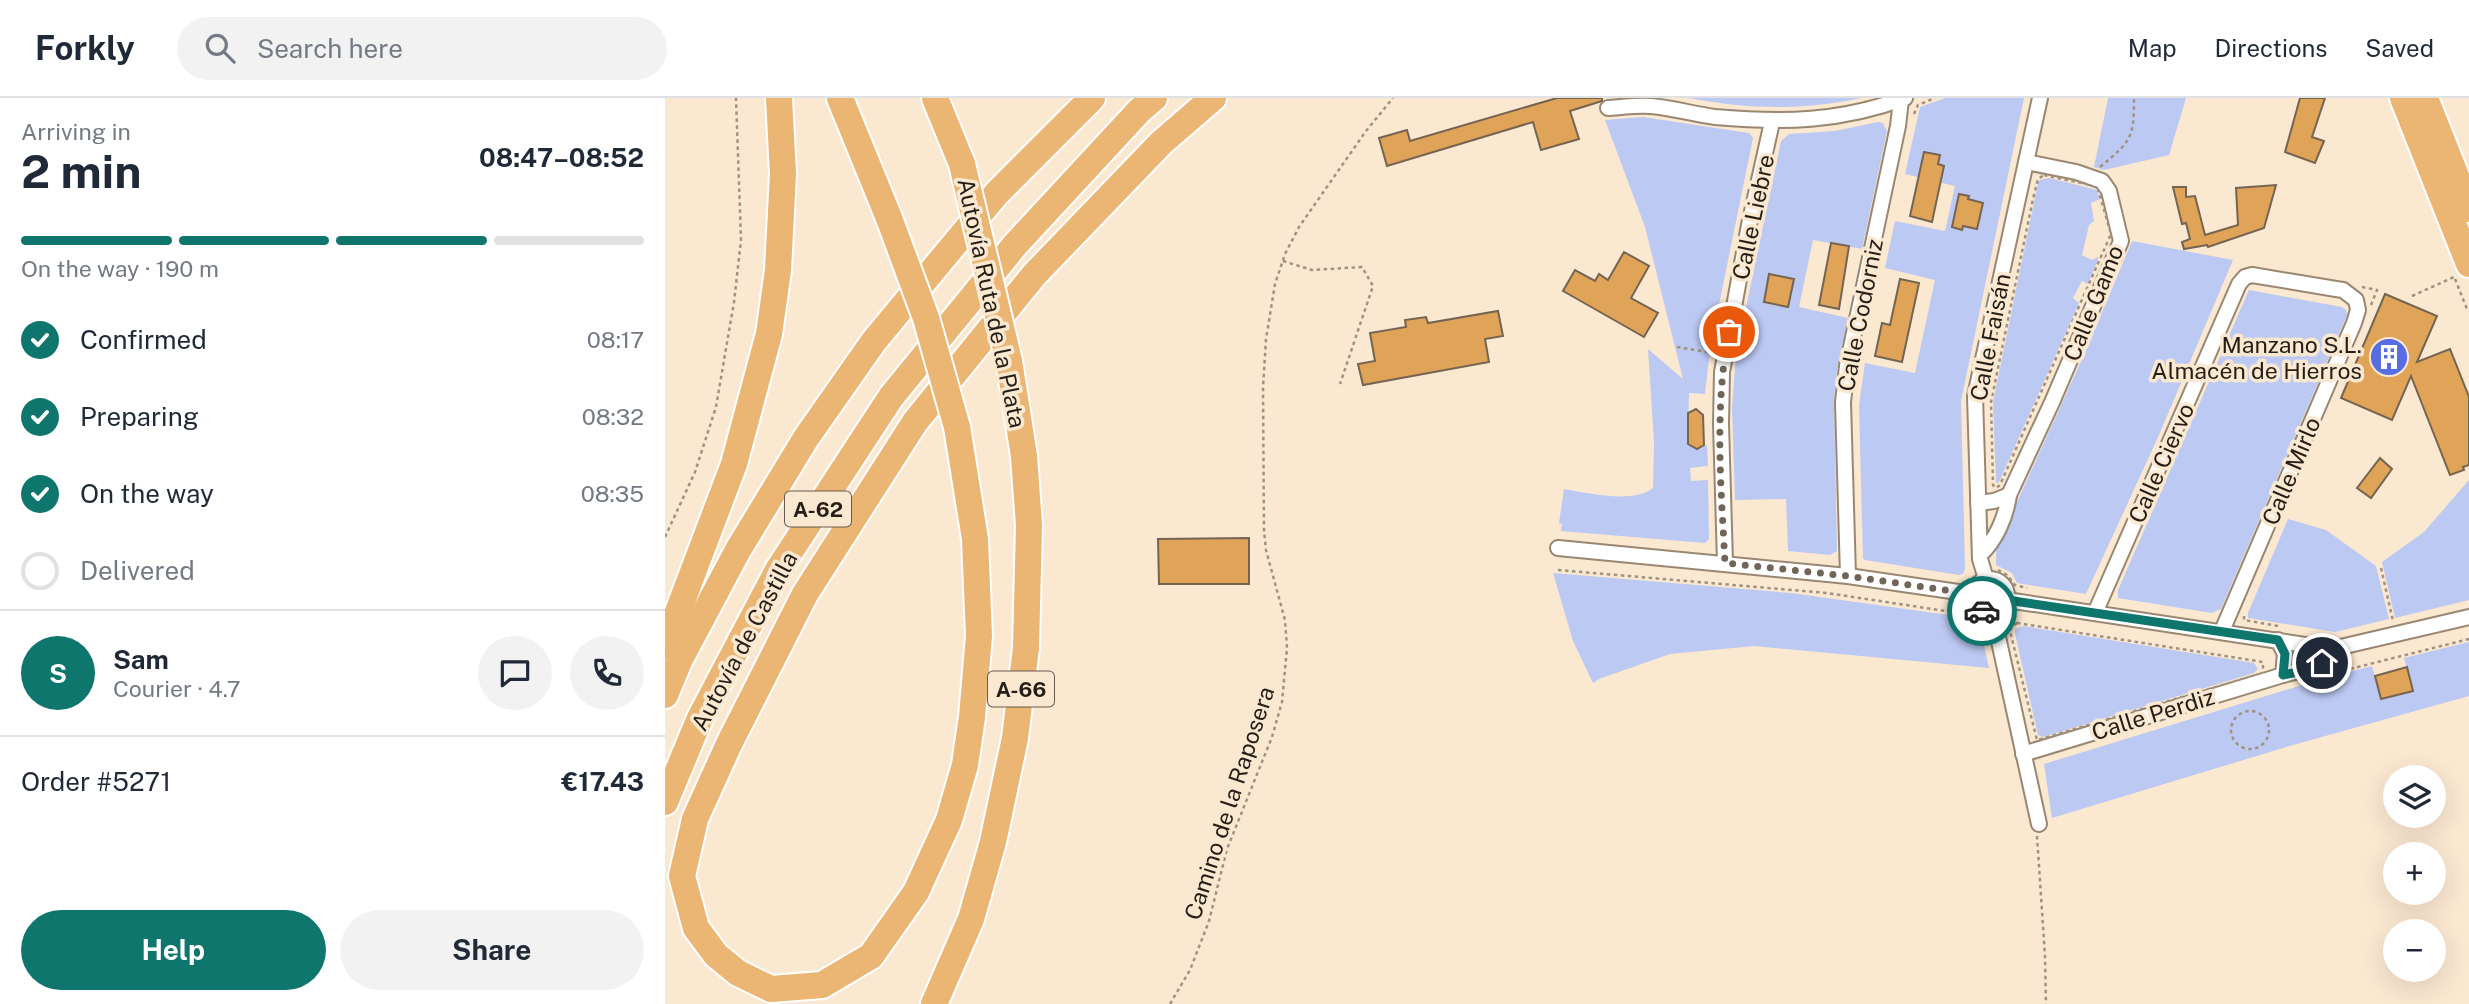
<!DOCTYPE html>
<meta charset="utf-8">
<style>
body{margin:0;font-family:"Public Sans",sans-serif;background:#f2f2f3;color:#1f2937;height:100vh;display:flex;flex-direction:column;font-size:26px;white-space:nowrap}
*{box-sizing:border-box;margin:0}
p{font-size:23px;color:#747a83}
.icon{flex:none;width:38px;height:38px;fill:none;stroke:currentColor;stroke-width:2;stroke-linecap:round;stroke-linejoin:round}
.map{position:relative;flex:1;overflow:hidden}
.panel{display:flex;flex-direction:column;background:#fff;width:665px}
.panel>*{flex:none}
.controls{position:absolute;left:1718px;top:667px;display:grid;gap:14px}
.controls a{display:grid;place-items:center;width:63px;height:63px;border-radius:50%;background:#fff;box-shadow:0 7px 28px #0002;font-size:35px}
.pin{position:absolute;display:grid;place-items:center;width:60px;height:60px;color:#fff;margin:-30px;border:4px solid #fff;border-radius:50%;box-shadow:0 2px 7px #0007}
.courier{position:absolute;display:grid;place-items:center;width:70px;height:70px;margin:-35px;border:5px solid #0f766e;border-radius:50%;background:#fff;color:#222;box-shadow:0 2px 9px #0007}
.overview em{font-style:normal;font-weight:700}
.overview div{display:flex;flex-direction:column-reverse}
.overview{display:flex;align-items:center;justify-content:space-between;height:119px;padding:0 21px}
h1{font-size:46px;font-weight:700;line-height:52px}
.bar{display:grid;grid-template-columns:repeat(4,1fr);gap:10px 7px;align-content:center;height:84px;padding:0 21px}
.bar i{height:9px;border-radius:5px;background:#e0e1e3}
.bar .current{background:#0f766e}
.bar p{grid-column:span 4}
.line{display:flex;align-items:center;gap:18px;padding:0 21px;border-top:2px solid #e0e1e3}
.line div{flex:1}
.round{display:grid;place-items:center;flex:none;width:74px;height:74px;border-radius:37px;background:#f2f2f3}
ol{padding:0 21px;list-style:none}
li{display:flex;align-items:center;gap:21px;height:77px}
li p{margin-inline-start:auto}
li .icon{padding:7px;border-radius:50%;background:#0f766e;color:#fff;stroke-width:4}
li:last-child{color:#747a83}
li i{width:38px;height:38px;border:4px solid #e0e1e3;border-radius:50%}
.primary-button{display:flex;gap:14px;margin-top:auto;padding:14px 21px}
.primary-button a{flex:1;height:80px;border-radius:42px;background:#0f766e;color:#fff;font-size:28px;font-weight:700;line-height:80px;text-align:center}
.primary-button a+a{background:#f2f2f3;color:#1f2937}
header{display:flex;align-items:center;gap:42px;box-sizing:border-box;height:98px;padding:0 35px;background:#fff;border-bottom:2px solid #e0e1e3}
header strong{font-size:33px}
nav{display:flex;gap:38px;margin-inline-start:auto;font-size:24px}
.search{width:490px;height:63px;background:#f2f2f3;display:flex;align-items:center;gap:18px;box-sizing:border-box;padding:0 24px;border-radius:38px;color:#747a83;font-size:26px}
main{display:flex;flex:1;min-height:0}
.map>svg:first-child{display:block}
</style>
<header>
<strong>Forkly</strong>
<div class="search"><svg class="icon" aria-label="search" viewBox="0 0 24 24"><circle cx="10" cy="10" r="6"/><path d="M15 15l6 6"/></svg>Search here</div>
<nav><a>Map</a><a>Directions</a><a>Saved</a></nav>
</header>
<main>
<section class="panel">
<div class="overview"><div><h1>2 min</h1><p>Arriving in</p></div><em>08:47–08:52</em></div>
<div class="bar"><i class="current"></i><i class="current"></i><i class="current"></i><i></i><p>On the way · 190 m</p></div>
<ol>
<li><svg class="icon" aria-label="check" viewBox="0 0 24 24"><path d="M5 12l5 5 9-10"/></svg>Confirmed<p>08:17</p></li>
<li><svg class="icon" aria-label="check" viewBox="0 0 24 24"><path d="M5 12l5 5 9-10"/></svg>Preparing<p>08:32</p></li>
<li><svg class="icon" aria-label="check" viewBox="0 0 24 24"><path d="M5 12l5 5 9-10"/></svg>On the way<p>08:35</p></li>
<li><i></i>Delivered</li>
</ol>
<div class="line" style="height:126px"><b class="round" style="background:#0f766e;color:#fff">S</b><div><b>Sam</b><p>Courier · 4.7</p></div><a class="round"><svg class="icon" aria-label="chat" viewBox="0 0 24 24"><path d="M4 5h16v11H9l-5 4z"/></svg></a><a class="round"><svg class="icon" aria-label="phone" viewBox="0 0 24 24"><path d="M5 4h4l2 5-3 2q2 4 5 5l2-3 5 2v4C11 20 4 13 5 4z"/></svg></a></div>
<div class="line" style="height:91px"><div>Order #5271</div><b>€17.43</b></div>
<div class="primary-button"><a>Help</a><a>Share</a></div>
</section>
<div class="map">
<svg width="1804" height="906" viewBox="0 0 1804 906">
<rect width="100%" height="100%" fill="#fbe8d1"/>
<g fill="#bcc9f3">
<path d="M1023 0H1196C1138 13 1081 11 1023 0Z"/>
<polygon points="1280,0 1359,0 1296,303 1300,471 1298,476 1294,477 1200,462 1198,460 1194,307 1200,265 1250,275 1270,182 1220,170 1230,123 1280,133 1290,88 1240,76 1255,9"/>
<polygon points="1443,0 1521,0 1504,57 1439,72 1429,69"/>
<path d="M978 19 1084 35 1088 40 1045 251 1040 296 1024 295 1023 346 1032 351 1042 347 1043 368 1025 370 1026 383 1043 382 1044 441 1040 445 896 433 897 426 894 425 899 391C923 395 968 406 988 390L989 344 983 251 1018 281 980 129 940 22Z"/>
<polygon points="1213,24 1218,25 1222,33 1197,151 1148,142 1134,209 1183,220 1172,272 1169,301 1172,453 1165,457 1123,453 1121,401 1070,402 1067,310 1071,257 1116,43 1124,36 1170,33"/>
<polygon points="1384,80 1432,92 1435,101 1426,105 1429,123 1424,127 1417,157 1427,162 1433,159 1433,162 1423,186 1417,183 1408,200 1414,205 1334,384 1331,385 1328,304 1373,85 1375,82"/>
<polygon points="1467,143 1568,162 1494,337 1421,496 1352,485 1347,475 1331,467 1331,450 1423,248"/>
<polygon points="1584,192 1677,209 1681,212 1682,217 1556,511 1547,515 1453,500 1453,492"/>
<polygon points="1804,382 1804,502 1730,520 1717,464 1759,434"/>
<polygon points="1623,421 1661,432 1711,468 1724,521 1670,534 1583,520 1583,515"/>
<polygon points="888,475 1126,495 1298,519 1315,529 1324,570 1089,548 1005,556 934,581 928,585 908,543"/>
<polygon points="1358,528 1589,565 1593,571 1589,575 1378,639 1373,637 1350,536 1350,531"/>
<polygon points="1804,544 1804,598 1628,647 1387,720 1379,666 1660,580 1707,568 1716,601 1748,593 1739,560"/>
</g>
<g fill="#e0a459" stroke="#756451" stroke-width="2">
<polygon points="892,0 937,0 937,3 905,13 914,41 876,52 868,24 722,68 714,40 742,32 745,43"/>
<polygon points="1635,0 1660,0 1647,39 1659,43 1650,65 1620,54"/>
<polygon points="1259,54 1275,57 1273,66 1279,68 1267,124 1245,118"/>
<polygon points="1611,87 1599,130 1543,149 1542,147 1519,151 1517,144 1525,141 1521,125 1517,126 1508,89 1521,89 1521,99 1530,98 1540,137 1573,127 1571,90"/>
<polygon points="1294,96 1304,98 1303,101 1318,105 1312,131 1298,128 1297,132 1287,129"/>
<polygon points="1166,145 1184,148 1174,211 1154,207"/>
<polygon points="959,154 984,168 966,200 993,215 979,239 898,193 910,172 930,183 934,176 943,182"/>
<polygon points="1104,176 1129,181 1123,209 1099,204"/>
<polygon points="1235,181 1254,185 1237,264 1210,258 1217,225 1225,227"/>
<polygon points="1720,196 1772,218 1752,264 1785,251 1804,299 1804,367 1798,369 1799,372 1785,377 1746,278 1727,322 1676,300"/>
<polygon points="833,213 838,238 820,241 824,264 698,287 693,266 710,263 705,235 741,229 740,222 761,219 763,225"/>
<polygon points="1031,311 1038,317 1039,347 1032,351 1023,346 1023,315"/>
<polygon points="1715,360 1727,371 1706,400 1692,390"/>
<polygon points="584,440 584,486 494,486 493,441"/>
<polygon points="1742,569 1748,593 1716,601 1710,578"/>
</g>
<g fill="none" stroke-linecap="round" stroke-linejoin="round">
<g stroke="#998772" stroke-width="18">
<g id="street">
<path d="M943 10C957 9 972 7 986 8 1008 10 1028 16 1050 19 1118 25 1175 24 1240 0"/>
<polyline points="1313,405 1329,403 1344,397"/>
<polyline points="893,450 1183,478 1307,496"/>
<path d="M1315 457C1331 442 1341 419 1344 397L1388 302 1456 143 1444 93 1437 83 1411 74 1361 64"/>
<polyline points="1060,465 1056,326 1057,274 1084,127 1107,24"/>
<polyline points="1183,478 1178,304 1182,268 1233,28 1236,2"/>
<circle cx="1325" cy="498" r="17"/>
<polyline points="1321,481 1315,461 1310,298 1375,0"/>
<polyline points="1342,502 1667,551 1804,519"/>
<polyline points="1430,515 1574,186 1580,179 1587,177 1671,191 1678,192 1691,202 1693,212 1689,225 1557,533"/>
<polyline points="1328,516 1374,726"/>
<polyline points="1613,542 1620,556 1618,577"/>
<path d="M1358 656 1618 577C1644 569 1649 575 1667 551"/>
</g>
</g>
<g stroke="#fff" stroke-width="30">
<g id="highway">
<polyline points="175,0 224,120"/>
<polyline points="270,0 297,66"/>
<polyline points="1738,0 1804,166"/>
<polyline points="1760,0 1804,111"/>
<polyline points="292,329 310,441 314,538 307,619 300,667 284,722 251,794 206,858 157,887 106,891 73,875 51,857 31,830 17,778 30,721 64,646 140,496 250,324 369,177 496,45 548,0"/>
<polyline points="0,548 69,366 104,236 113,172 118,76 114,0"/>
<polyline points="0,597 14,563 73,452 141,340 209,243 332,95 427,0"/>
<polyline points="0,704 35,620 113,472 226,299 350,147 474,13 489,0"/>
<polyline points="269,906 306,821 328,744 350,640 361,550 364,427 359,358 344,263"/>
</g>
</g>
<g stroke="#a09281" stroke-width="2.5" stroke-dasharray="3.5 3.5" stroke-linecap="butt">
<polyline points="1249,16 1253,7 1270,0"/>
<path d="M1435 69C1466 43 1469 41 1469 0"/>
<polygon points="1379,77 1430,88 1433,91 1446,136 1335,387 1331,390 1328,387 1326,304 1368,101 1373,81"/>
<polyline points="618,163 647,172 697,169 708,188 675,286"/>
<polyline points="1790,181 1802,211"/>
<polyline points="1697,189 1712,192 1706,207"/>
<polyline points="1747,198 1789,179"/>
<polyline points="1012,249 1048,255"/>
<polyline points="0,439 30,374 51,309 69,204 76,142 71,0"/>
<polyline points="1716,470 1728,523"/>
<polyline points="893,472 1162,495 1300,516 1317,526"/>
<polyline points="1333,472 1342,477 1350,487 1362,490"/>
<polyline points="1579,518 1579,522 1613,528"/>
<polygon points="1352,525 1598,564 1598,575 1372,642 1345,533 1346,529"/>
<polyline points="1665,576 1804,541"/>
<circle cx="1585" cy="632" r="19"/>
<polyline points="1372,738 1380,858 1381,906"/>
<polyline points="505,906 525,872 544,823 562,751 607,639 617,604 622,550 620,522 601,452 599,433 598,290 601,241 610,186 620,156 634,129 701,33 728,0"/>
</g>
<use href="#street" stroke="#fff" stroke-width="14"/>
<use href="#highway" stroke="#ebb573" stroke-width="26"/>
<g stroke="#fff" stroke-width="30" stroke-linecap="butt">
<g id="highway-bridge">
<polyline points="297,66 344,263"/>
<polyline points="224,120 261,220 292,329"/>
</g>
</g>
<use href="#highway-bridge" stroke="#ebb573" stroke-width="26"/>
</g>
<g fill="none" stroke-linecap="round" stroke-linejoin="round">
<path stroke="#706557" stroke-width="7" stroke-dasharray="0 12.6" d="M1064 234C1049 309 1056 389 1060 465L1183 478 1307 496 1308 504 1317 513"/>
<path stroke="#0f766e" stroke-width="9" d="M1317 513C1328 519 1338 513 1342 502L1613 542 1620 556 1618 577 1648 571 1657 565"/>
</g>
<defs>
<g id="building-disc" transform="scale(2.0125)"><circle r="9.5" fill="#566de3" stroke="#fbe8d1"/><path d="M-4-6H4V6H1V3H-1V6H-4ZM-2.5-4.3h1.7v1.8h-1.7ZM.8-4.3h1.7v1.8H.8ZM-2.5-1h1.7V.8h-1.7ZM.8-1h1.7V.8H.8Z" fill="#fff"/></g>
</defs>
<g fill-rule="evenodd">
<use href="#building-disc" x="1724" y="259"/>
</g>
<g text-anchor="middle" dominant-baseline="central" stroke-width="7" stroke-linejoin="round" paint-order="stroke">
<g fill="#fbe8d1" stroke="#655b4e" stroke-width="2">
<rect x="120" y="393.5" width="66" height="35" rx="5"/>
<rect x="323" y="573.5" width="66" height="35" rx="5"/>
</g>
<g font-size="21" font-weight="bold" fill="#251e16">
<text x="153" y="411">A-62</text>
<text x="356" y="591">A-66</text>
</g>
<g font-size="23" fill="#251e16" stroke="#fbe8d1">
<text transform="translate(1088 119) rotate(-78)">Calle Liebre</text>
<text transform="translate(327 205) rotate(78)">Autovía Ruta de la Plata</text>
<text transform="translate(1428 205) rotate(-68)">Calle Gamo</text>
<text transform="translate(1195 217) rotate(-79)">Calle Codorniz</text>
<text transform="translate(1325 239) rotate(-79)">Calle Faisán</text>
<text transform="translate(1496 365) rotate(-66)">Calle Ciervo</text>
<text transform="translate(1626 373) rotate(-67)">Calle Mirlo</text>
<text transform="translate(79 543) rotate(-62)">Autovía de Castilla</text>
<text transform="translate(1488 616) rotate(-17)">Calle Perdiz</text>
<text transform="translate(564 705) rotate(-72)">Camino de la Raposera</text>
</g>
<g font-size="23" fill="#251e16" stroke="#fbe8d1" text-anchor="end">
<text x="1697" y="246">Manzano S.L.<tspan x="1697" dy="26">Almacén de Hierros</tspan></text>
</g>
</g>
</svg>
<div class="controls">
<a><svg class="icon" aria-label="layers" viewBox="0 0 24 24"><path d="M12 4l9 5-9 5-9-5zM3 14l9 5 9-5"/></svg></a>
<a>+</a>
<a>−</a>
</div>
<div class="pin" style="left:1064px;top:234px;background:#ea580c"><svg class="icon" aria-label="bag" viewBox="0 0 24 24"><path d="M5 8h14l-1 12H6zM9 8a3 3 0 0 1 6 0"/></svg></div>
<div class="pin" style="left:1657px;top:565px;background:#1f2937"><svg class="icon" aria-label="home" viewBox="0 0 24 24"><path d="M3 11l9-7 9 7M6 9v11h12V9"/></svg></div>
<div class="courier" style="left:1317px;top:513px"><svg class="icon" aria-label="car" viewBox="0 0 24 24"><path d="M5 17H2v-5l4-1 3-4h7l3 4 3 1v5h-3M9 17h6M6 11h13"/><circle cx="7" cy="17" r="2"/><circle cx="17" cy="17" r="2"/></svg></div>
</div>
</main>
